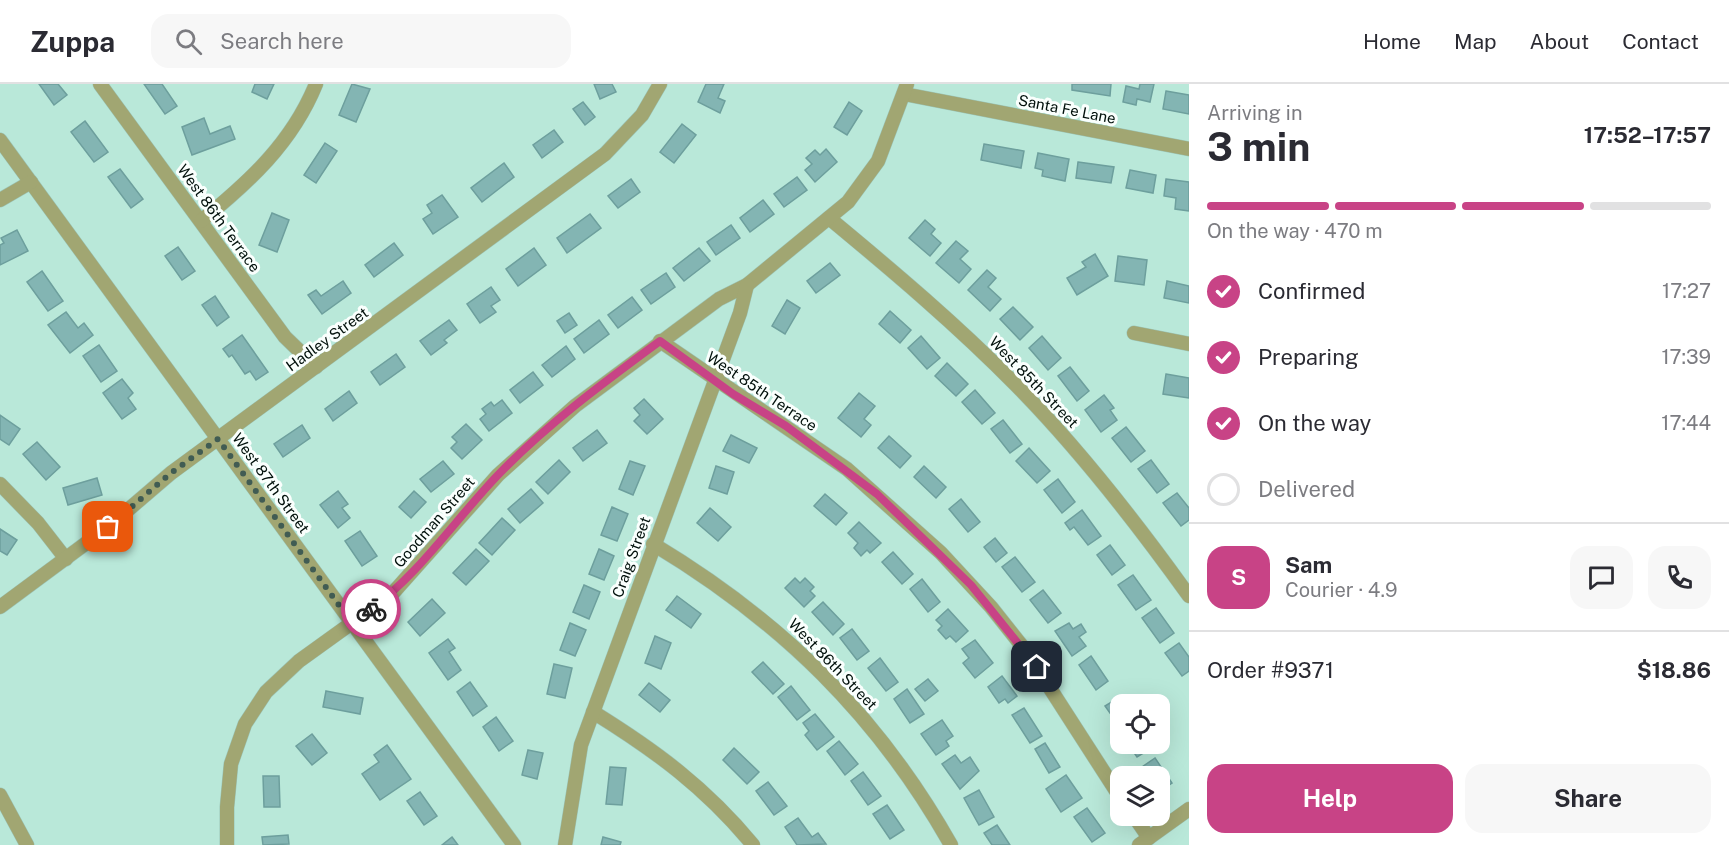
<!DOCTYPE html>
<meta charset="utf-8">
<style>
body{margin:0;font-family:"Public Sans",sans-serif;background:#f7f7f7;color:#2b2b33;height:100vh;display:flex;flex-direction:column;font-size:22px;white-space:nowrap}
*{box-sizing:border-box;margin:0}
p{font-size:20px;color:#7c7c81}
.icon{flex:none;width:33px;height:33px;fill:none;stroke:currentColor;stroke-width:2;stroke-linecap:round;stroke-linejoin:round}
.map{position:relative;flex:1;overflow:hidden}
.drawer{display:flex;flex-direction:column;background:#fff;width:540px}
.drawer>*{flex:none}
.tools{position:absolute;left:1110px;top:610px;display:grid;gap:12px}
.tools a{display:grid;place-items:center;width:60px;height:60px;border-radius:12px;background:#fff;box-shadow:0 6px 24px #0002;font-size:30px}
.pin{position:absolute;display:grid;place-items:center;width:51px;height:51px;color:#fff;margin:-26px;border-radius:12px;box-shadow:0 3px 9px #0006}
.courier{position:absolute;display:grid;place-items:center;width:60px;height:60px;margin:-30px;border:4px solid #c84386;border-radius:50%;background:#fff;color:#222;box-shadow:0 2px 8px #0007}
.headline em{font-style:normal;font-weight:700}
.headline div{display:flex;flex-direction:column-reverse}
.headline{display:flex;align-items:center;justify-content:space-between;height:102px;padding:0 18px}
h1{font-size:39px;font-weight:700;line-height:45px}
.bar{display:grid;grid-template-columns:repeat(4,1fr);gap:9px 6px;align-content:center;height:72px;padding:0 18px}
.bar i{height:8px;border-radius:4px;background:#e1e1e2}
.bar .selected{background:#c84386}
.bar p{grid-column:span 4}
.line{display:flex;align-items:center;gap:15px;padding:0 18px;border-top:2px solid #e1e1e2}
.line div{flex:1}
.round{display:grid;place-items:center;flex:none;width:63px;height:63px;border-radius:18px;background:#f7f7f7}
ol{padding:0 18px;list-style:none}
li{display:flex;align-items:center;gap:18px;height:66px}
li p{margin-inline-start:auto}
li .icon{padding:6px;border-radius:50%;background:#c84386;color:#fff;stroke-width:4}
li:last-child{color:#7c7c81}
li i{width:33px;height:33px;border:3px solid #e1e1e2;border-radius:50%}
.cta{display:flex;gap:12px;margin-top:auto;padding:12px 18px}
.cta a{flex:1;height:69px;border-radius:18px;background:#c84386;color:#fff;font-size:24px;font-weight:700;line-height:69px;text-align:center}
.cta a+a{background:#f7f7f7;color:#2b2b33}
header{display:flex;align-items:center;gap:36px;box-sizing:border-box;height:84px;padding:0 30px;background:#fff;border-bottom:2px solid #e1e1e2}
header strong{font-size:28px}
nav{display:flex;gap:33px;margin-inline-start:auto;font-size:21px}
.search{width:420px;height:54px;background:#f7f7f7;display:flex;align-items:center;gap:15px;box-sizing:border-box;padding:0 21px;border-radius:18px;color:#7c7c81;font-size:22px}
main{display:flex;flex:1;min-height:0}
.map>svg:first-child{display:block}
</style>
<header>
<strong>Zuppa</strong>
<div class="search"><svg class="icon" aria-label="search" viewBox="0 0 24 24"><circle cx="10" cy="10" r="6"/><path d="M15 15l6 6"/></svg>Search here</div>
<nav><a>Home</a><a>Map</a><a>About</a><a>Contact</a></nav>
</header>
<main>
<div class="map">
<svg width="1189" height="761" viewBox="0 0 1189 761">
<rect width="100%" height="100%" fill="#b9e8d9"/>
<g fill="#83b5b3" stroke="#6d9f9d" stroke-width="1.5">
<polygon points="39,0 58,0 67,11 54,21"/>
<polygon points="144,0 162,0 177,22 165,30"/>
<polygon points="255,0 274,0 267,15 252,8"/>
<polygon points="352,0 370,5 356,38 339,31"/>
<polygon points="594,0 612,0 616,8 600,15"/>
<polygon points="706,0 724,0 718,14 725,17 720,29 698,18"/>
<polygon points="1072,0 1111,0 1110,12 1072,6"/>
<polygon points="1140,0 1154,0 1150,18 1137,15 1136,21 1123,18 1126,2 1139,5"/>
<polygon points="1166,7 1189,11 1189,30 1163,25"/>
<polygon points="583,18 595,33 585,41 573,25"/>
<polygon points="849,18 862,27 847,51 834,43"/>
<polygon points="204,34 210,50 230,42 235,55 192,71 182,43"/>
<polygon points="85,37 108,68 94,78 71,48"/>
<polygon points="682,40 696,51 674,79 660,68"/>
<polygon points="554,46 563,58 542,74 533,61"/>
<polygon points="325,59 337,67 316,99 304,91"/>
<polygon points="984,60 1024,67 1021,84 981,76"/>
<polygon points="826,65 837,78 815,98 805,86 812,80 806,74 815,66 820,71"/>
<polygon points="1038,69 1069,75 1065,97 1042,92 1043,86 1035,84"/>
<polygon points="1078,78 1114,83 1111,99 1076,94"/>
<polygon points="504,79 514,93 482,118 471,104"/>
<polygon points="120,85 143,115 131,124 108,93"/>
<polygon points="1130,86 1156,91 1153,109 1126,104"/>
<polygon points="797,93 807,106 784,123 774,110"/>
<polygon points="631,95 640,108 618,124 608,112"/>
<polygon points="1166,95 1189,98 1189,127 1175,125 1176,114 1164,112"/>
<polygon points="442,111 458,133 433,150 423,135 432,129 427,121"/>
<polygon points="763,116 774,130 750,148 740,134"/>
<polygon points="272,129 289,136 277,168 259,161"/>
<polygon points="590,130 601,144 567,169 557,154"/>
<polygon points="925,136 935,145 931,150 941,159 930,172 909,154"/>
<polygon points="731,141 740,154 716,171 707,158"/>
<polygon points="17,146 28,167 0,181 0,161 4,159 1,154"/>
<polygon points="956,157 968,167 960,175 971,185 959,199 936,179"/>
<polygon points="394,159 403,171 374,193 365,181"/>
<polygon points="178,163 195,187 182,196 165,172"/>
<polygon points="534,164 546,181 518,202 506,185"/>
<polygon points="699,164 710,177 684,197 673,184"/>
<polygon points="1095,170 1108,192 1077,211 1067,194 1086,183 1082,178"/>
<polygon points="1118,172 1147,176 1144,201 1115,197"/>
<polygon points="830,179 840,191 816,209 807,197"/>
<polygon points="987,186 996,194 988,203 1001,215 990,227 968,206"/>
<polygon points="42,187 63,217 48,227 27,198"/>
<polygon points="666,189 675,203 651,220 641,206"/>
<polygon points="343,197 351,209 322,230 308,211 316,206 321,212"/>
<polygon points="1167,197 1189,202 1189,219 1164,214"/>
<polygon points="491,203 500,216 491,222 496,228 480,239 467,220"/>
<polygon points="215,212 229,233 217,242 202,221"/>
<polygon points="632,213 642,226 618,244 608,231"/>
<polygon points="787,216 800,224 785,250 772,242"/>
<polygon points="1013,223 1033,243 1020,256 1000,235"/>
<polygon points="890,227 911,246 900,259 879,240"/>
<polygon points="66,228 78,244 84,239 93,251 70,269 48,241"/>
<polygon points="569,229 577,241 565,249 557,237"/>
<polygon points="449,236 457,246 444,256 447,259 431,271 420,257"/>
<polygon points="599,236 609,250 584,269 574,255"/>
<polygon points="242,251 268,288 256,296 250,287 245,290 232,271 229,273 223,265"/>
<polygon points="921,252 940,274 927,285 908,264"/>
<polygon points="1042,252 1061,274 1048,286 1029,264"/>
<polygon points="99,261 117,287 101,298 83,272"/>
<polygon points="566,262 575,275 552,293 542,281"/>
<polygon points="396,270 405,283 380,301 371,288"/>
<polygon points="947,279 968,300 956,312 935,292"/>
<polygon points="1070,283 1089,307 1077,317 1058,292"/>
<polygon points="533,288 543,301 520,319 510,306"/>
<polygon points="1166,290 1189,294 1189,314 1163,310"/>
<polygon points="122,295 133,309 128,314 136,325 122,335 103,309"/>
<polygon points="975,306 995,329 982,340 962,318"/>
<polygon points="349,307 357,319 333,337 325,325"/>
<polygon points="859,309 875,322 864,335 871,341 861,353 838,334"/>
<polygon points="1104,311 1114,324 1110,326 1117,336 1101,348 1085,326"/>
<polygon points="644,315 663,335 647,350 634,337 640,331 634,324"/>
<polygon points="502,316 512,329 489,347 480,335 486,330 482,325 491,318 494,322"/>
<polygon points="0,331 20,345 9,361 0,355"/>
<polygon points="1003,336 1022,360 1010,369 991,345"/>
<polygon points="466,340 482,356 462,375 451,364 457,358 452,353"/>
<polygon points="302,341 310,354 283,373 274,360"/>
<polygon points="1126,343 1145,367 1131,378 1112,354"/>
<polygon points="597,346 607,359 583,377 573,364"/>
<polygon points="731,351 757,364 749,379 723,367"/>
<polygon points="889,352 911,372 900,384 878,364"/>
<polygon points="37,358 60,383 46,396 23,370"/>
<polygon points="1029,364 1050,387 1037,399 1016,377"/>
<polygon points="559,376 570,388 548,410 536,398"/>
<polygon points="1151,376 1169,400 1157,409 1138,385"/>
<polygon points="443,377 454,390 431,408 420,395"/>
<polygon points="630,377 645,382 633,411 619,405"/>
<polygon points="716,382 734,388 727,410 709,404"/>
<polygon points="924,382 946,403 936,414 914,393"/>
<polygon points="97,394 102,411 68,421 63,404"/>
<polygon points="1058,395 1075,418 1062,429 1044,406"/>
<polygon points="531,405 543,419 520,439 508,425"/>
<polygon points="338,407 348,420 342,424 350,434 338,444 320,421"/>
<polygon points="414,407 426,418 411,434 399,423"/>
<polygon points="1177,409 1189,424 1189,436 1181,442 1163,419"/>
<polygon points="825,410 847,429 836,441 814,422"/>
<polygon points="961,415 980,438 968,448 949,425"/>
<polygon points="612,423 628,430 617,457 601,451"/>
<polygon points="710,424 731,443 718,457 697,439"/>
<polygon points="1082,426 1101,452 1088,461 1074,443 1070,446 1065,439"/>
<polygon points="502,434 515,446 492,471 479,459"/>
<polygon points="859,438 881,459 870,469 867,466 861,472 854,464 858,459 848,449"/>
<polygon points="0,445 17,456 7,471 0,467"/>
<polygon points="360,447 377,472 362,482 345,457"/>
<polygon points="995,454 1007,469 996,478 984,463"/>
<polygon points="1110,461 1125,481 1112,491 1097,471"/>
<polygon points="476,465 489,477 466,501 453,489"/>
<polygon points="599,465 614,472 604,496 589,490"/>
<polygon points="893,468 913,490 902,500 882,478"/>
<polygon points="1015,473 1035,498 1022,508 1002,483"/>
<polygon points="1133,491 1151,516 1136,526 1118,501"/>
<polygon points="795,494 800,499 805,494 814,503 810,507 815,512 804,523 785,504"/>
<polygon points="922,495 940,518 928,528 910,505"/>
<polygon points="584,501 600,508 589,535 573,528"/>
<polygon points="1043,506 1061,529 1048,539 1030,516"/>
<polygon points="677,512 701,530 691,544 666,526"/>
<polygon points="432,515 445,529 420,552 408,538"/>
<polygon points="823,518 844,540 833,551 812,528"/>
<polygon points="1156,524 1174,549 1160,559 1142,534"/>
<polygon points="948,525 968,547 956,558 950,552 946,555 938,546 942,542 936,536"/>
<polygon points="570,539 586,546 575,572 560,566"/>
<polygon points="1069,539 1073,545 1081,540 1086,548 1079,553 1086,562 1072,572 1055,547"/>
<polygon points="852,545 869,567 857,576 840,554"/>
<polygon points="655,552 671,559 661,585 645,579"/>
<polygon points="448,555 455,564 449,568 461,586 448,596 429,569"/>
<polygon points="975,556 993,579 975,594 963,579 969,574 962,565"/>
<polygon points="1179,559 1189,573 1189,587 1182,592 1165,569"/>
<polygon points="1091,572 1108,597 1096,606 1079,581"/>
<polygon points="880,574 898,598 886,607 868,584"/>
<polygon points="763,578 784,600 773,610 752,588"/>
<polygon points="554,580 572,584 565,614 547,610"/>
<polygon points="1002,592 1017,612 1008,619 1005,615 999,619 988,603"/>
<polygon points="928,595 938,607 925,617 915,605"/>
<polygon points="470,598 487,622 473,632 457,608"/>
<polygon points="649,599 670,616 660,628 639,611"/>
<polygon points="791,602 810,626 797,636 778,613"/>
<polygon points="907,605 924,630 910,639 894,615"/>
<polygon points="326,607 363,614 360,630 323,623"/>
<polygon points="1118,614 1123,621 1120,621 1120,637 1117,639 1105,622"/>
<polygon points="1024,624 1042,652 1030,659 1012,631"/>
<polygon points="815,630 834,653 817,666 805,651 809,647 803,639"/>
<polygon points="496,633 513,657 499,667 483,643"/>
<polygon points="942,636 953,652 946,657 949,662 936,671 921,650"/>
<polygon points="312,650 327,669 312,681 296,662"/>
<polygon points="839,657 858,680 845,691 827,667"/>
<polygon points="1045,659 1060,683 1049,689 1035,665"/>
<polygon points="1128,660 1147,660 1150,665 1137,673"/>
<polygon points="387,661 411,695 380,716 362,690 379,678 374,671"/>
<polygon points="734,664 759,688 747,700 723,676"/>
<polygon points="528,666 543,669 537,695 522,691"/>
<polygon points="955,671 961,679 970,673 979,687 960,705 942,680"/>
<polygon points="1155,674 1172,699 1160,707 1160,693 1149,693 1142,683"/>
<polygon points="610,683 626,684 622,721 606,720"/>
<polygon points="863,688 881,712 868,721 851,697"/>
<polygon points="1066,691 1082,714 1061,728 1046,705"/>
<polygon points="263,692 279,692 280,723 264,723"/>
<polygon points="768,698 787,722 774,731 756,707"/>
<polygon points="979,706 994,733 979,741 964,714"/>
<polygon points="420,708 437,732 424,741 407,717"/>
<polygon points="887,721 904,746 890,755 873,730"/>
<polygon points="1087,724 1105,749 1092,758 1074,733"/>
<polygon points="798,734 812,753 818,749 826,760 797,761 785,743"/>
<polygon points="997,741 1010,761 992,761 984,749"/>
<polygon points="288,751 289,760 263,761 262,753"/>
<polygon points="452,753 458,761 442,761"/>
<polygon points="603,753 621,758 620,761 601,761"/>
</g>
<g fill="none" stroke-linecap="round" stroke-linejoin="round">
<g stroke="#9cc5b8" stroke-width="15">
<g id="minor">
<polyline points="100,0 285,253 316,283"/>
<polyline points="904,10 1189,65"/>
<polyline points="0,56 514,761"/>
<polyline points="0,116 31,98"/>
<path d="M829 134C893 187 957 241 1016 301 1080 366 1136 438 1189 512"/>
<path d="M201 137C249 98 292 59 316 0"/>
<polyline points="1134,249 1189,260"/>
<polyline points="660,257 847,385 941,469 991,523 1026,567 1120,713"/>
<polyline points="0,400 38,439 66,475"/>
<path d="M653 460C781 537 877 630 951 761"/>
<polyline points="0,523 108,443 171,389 605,70 642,31 660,0"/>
<path d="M593 628C656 667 706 704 753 761"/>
<polyline points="0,711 27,761"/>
<polyline points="1134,732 1149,754"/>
<polyline points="227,761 227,723 231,680 245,640 266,608 299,577 392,510 498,391 575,322 719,215 747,201 848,118 878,77 907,0"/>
<polyline points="565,761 581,661 740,229 747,201"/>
<polyline points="1139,761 1189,725"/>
</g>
</g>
<use href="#minor" stroke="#a1a672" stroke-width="14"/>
</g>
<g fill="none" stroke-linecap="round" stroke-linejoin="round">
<polyline stroke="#415c53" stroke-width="6" stroke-dasharray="0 10.8" points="108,443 171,389 218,355 352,539 371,525"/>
<path stroke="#c84386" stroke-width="8" d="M371 525C420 489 455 436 497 392 546 341 603 299 660 257L733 310 786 342 877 410 971 501 1037 583"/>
</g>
<g text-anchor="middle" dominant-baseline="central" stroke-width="6" stroke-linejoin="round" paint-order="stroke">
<g font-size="15" fill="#01100b" stroke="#fafffd">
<text transform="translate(1067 25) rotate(11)">Santa Fe Lane</text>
<text transform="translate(219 134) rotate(54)">West 86th Terrace</text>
<text transform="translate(327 255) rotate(-36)">Hadley Street</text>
<text transform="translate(1034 298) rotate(46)">West 85th Street</text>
<text transform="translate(762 307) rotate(34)">West 85th Terrace</text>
<text transform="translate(271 399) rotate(54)">West 87th Street</text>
<text transform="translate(434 438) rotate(-49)">Goodman Street</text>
<text transform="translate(631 473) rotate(-70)">Craig Street</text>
<text transform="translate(833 580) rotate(46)">West 86th Street</text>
</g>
</g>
</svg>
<div class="tools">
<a><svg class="icon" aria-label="locate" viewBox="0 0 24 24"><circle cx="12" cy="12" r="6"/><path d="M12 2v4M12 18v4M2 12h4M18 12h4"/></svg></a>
<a><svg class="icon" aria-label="layers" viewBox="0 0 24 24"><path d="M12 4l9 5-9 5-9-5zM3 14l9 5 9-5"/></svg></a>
</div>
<div class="pin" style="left:108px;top:443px;background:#ea580c"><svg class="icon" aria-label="bag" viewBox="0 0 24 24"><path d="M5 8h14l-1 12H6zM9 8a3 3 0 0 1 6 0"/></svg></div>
<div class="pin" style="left:1037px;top:583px;background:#1f2937"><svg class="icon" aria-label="home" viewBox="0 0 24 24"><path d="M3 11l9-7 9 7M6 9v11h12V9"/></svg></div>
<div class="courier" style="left:371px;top:525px"><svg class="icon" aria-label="bike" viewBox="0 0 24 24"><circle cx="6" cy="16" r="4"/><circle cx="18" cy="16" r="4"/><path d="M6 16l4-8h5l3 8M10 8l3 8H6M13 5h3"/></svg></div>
</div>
<section class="drawer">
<div class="headline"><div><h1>3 min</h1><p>Arriving in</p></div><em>17:52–17:57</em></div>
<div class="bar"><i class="selected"></i><i class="selected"></i><i class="selected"></i><i></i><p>On the way · 470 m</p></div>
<ol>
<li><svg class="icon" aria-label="check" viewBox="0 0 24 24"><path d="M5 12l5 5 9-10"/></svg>Confirmed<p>17:27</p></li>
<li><svg class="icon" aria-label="check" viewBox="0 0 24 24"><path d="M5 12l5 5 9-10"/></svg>Preparing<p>17:39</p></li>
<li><svg class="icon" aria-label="check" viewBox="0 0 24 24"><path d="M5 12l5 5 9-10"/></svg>On the way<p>17:44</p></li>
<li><i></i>Delivered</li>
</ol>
<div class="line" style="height:108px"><b class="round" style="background:#c84386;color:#fff">S</b><div><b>Sam</b><p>Courier · 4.9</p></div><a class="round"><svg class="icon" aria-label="chat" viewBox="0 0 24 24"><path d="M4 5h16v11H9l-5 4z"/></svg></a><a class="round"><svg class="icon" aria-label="phone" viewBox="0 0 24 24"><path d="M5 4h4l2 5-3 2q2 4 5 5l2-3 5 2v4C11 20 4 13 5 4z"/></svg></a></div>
<div class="line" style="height:78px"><div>Order #9371</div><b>$18.86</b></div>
<div class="cta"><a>Help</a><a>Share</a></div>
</section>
</main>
